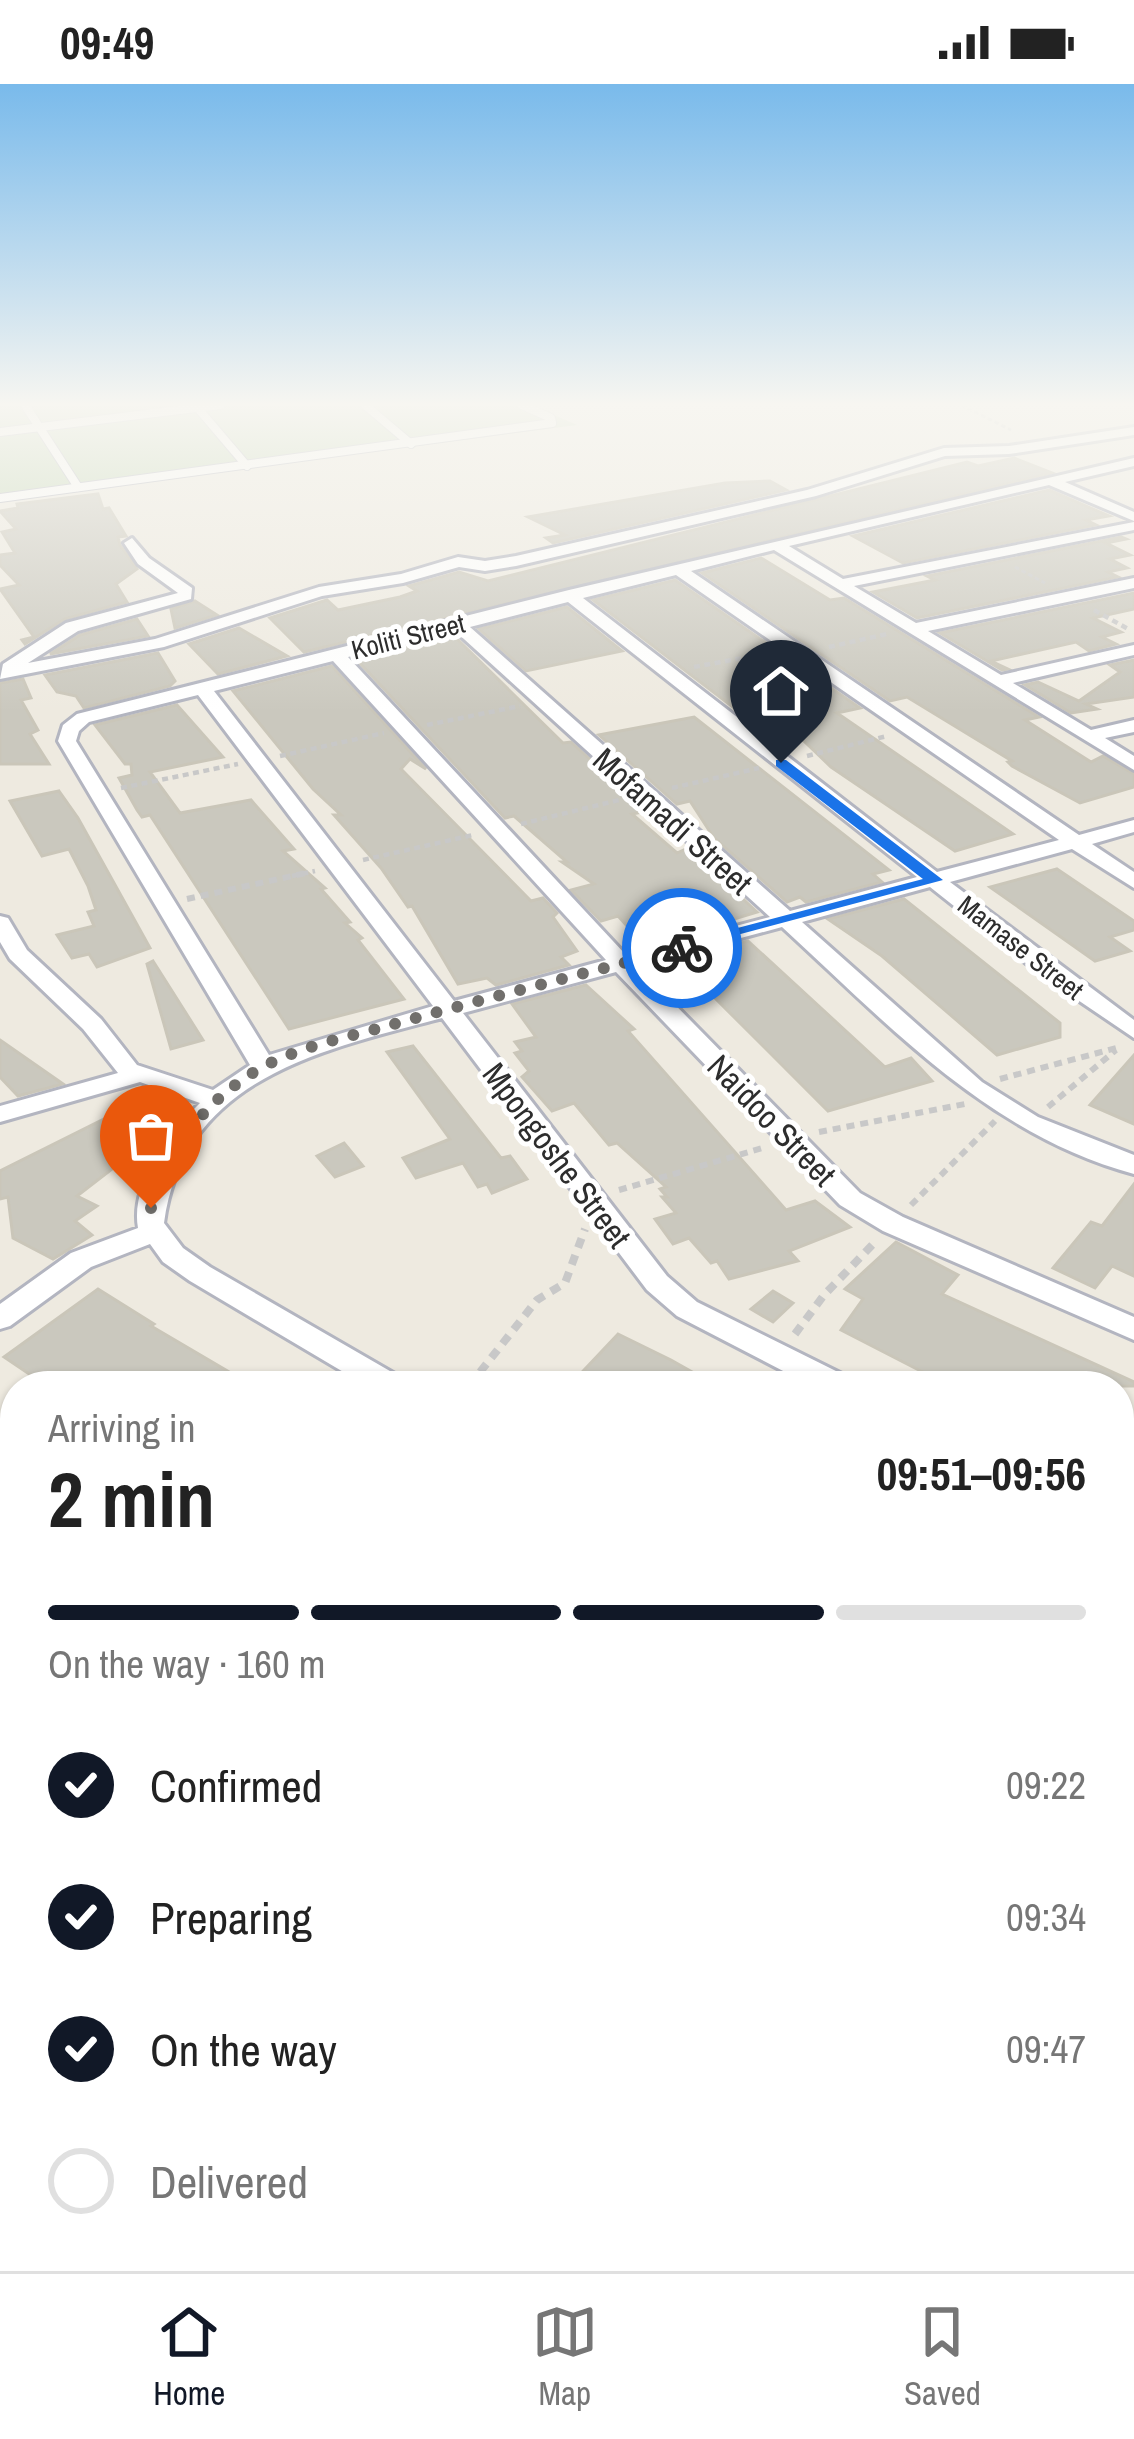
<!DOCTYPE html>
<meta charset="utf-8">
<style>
body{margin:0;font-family:"Archivo Narrow",sans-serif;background:#f6f6f6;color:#222;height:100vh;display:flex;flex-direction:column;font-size:45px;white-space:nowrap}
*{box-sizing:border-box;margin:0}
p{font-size:39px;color:#767676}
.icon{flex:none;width:66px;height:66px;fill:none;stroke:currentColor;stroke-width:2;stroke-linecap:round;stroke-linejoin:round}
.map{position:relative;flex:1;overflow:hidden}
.side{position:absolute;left:0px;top:1287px;width:1134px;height:900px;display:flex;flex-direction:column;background:#fff;border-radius:48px 48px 0 0;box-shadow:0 3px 9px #0004}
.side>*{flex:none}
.pin{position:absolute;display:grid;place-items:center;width:102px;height:102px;color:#fff;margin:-123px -51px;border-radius:50% 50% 50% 0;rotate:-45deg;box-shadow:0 0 12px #0007}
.pin .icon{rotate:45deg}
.courier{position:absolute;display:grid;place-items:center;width:120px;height:120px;margin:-60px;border:9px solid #1a73e8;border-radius:50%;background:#fff;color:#222;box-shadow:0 3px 15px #0007}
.headline em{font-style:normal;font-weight:800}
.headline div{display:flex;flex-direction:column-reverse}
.headline{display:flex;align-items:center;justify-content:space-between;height:204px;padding:0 48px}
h1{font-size:78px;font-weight:800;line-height:90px}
.bar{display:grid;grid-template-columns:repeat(4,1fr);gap:18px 12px;align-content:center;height:144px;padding:0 48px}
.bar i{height:15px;border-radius:9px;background:#e0e0e0}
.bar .selected{background:#111827}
.bar p{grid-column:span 4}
ol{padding:0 48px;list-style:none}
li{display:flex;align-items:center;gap:36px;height:132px}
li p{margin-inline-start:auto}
li .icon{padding:12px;border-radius:50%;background:#111827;color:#fff;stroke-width:4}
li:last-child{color:#767676}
li i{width:66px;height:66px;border:6px solid #e0e0e0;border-radius:50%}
.status{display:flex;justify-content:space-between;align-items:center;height:84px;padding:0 60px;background:#fff;direction:ltr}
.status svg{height:33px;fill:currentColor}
.menu{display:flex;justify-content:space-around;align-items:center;height:168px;border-top:3px solid #e0e0e0;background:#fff;font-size:33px;color:#767676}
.menu a{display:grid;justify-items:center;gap:6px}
.menu .selected{color:#111827}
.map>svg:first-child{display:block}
</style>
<div class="status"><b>09:49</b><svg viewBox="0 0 49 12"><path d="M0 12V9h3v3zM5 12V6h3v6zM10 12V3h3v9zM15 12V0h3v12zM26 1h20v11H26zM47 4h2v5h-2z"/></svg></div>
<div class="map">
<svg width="1134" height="2187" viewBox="0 0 1134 2187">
<rect width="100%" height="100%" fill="#eeeae0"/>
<polygon fill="#c4d8b7" points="531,321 577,341 0,417 0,322"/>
<g fill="#cac8be" stroke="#cac6b9" stroke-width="3">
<polygon points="1014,374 1052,389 304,568 270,534 327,516 338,526 400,513 417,507 409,502 459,488 488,497 967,378 978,382"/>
<polygon points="770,397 786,406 553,459 546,454 565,451 528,433 725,399"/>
<polygon points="1049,406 1109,432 1086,436 1096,441 903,479 853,452"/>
<polygon points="98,410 103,425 109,424 126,452 118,453 120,461 137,485 116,500 127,518 65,535 25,560 22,556 34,553 0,505 19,501 0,481 0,471 15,469 2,448 16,445 0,427 18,424 17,420"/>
<polygon points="1121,453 1126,455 1106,459 1130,471 1110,475 1127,484 1108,488 1118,493 917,534 873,508 935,496 927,492"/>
<polygon points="761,474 830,516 844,514 1039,633 1025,636 1091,678 1103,672 1134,690 1134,703 1080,719 1012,682 1008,678 1012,677 907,613 890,617 702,489"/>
<polygon points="675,496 860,624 837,629 1013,750 955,767 831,683 782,636 755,640 593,516"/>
<polygon points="1134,509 1134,525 1093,534 1121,548 1102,553 1116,560 1089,567 1076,558 991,577 1008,585 1002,586 940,549"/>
<polygon points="195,517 217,531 175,544 171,525"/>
<polygon points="567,523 622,567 526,587 479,545"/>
<polygon points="137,535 148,552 50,570 80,551"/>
<polygon points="239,544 287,572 218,590 189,560"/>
<polygon points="453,551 563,659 571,658 647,727 632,730 677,769 688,764 757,828 658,858 650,849 637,853 618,832 601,837 571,806 594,800 562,778 567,778 514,732 505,734 356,575"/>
<polygon points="158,569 175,597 170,602 84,624 76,612 57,608 45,591"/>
<polygon points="1134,576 1134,613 1086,620 1097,625 1071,629 1025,601 1038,598 1079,617 1120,588 1110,581"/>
<polygon points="332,582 426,685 410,675 401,685 531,817 543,814 557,829 553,833 577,867 561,873 569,881 496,901 487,894 458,900 412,822 408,823 381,784 334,731 341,731 313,705 233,607"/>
<polygon points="23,595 31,614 21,616 38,646 30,650 49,680 0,680 0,599"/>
<polygon points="177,621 223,673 150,688 180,729 251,716 294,765 283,767 325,804 321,805 350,838 345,839 362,854 358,856 404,915 289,945 150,731 142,733 137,726 119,694 132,691 131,680 125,680 95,641"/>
<polygon points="694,633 889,786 873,790 882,798 806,818 800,813 787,818 714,754 690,717 677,720 599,651"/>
<polygon points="59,707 78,734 150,864 97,883 89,870 72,874 57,851 94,842 88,828 96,826 88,802 69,765 42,772 10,717"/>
<polygon points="1057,785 1134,837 1134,846 1110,853 1130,867 1095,877 990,803"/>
<polygon points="904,815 1060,939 1060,953 997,971 882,872 828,835"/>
<polygon points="748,857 885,983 911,974 932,997 828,1027 677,876"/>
<polygon points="153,877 203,956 171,965 147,880"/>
<polygon points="586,901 634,945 628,947 786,1126 815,1117 850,1143 789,1167 798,1177 729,1195 717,1177 711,1179 689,1154 673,1160 655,1135 676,1129 662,1113 667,1113 660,1105 666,1103 617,1059 609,1061 574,1019 552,1027 522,993 529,987 515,969 522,967 515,958 536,953 512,920"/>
<polygon points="0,956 63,1000 18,1012 0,993"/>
<polygon points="413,962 501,1074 510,1072 527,1095 492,1109 487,1100 478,1103 463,1079 416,1094 403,1074 450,1055 387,968"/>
<polygon points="1134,971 1134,1040 1090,1021"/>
<polygon points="110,1032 133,1048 119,1060 138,1065 77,1112 97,1122 75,1137 92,1151 53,1175 13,1154 8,1113 0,1115 0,1087"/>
<polygon points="344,1059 363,1082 335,1093 317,1072"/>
<polygon points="1134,1100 1134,1192 1112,1182 1095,1204 1053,1184 1091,1138 1102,1142"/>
<polygon points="896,1158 958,1191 942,1210 1134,1298 1134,1302 950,1302 841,1246 863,1215 845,1205"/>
<polygon points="98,1205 154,1240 151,1242 253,1302 47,1302 4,1273"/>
<polygon points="773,1207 793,1219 773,1238 751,1225"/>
<polygon points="618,1250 671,1276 717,1302 569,1302"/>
</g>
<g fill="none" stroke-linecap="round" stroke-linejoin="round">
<g stroke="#b3b5c0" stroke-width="10">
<g id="service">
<polyline points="25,321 78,403"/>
<polyline points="365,321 411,360"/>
<polyline points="522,321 551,334 552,339"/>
<polyline points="196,322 247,382"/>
<polyline points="0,348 220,321"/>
<polyline points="0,414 552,339"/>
</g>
</g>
<g stroke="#b3b5c0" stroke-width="6">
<g id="minor">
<polygon points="1134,343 1134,351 1009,370 945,372 816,412 516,482 485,487 459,483 403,499 322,512 164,563 0,595 3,580 66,539 178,509 138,480 124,459 132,454 149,474 192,504 191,515 78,547 28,579 155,555 319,503 401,490 458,473 485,477 516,472 807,406 944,364 1009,362"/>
<path d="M1134 374V382L1065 398 1134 428V437L1049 401 789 462 843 495 1134 438V446L854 502 916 539 1134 494V504L928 547 1001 591 1134 561V571L1013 599 1091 646 1134 636V648L1105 654 1134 672V686L774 466 691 487 1079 751 1134 736V748L1092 760 1134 788V804L1072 765 950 798 1134 936V954L1041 891 930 803 802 838 982 998 1038 1033 1134 1071V1090C989 1051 889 941 782 843L637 882 860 1109 903 1133 1134 1233V1256L883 1147 840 1121 616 888 463 929 667 1192 697 1218 850 1294 854 1302H812L677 1232 647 1206 442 934C323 966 184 993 164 1139L183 1164 210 1183 402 1294 406 1302H367L190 1197 163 1178 150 1160 91 1183 10 1242 0 1245V1220L71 1169 138 1144C130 1100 170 1048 200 1019L140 998 0 1038V1022L118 989 83 945 10 875 0 858V832L8 834 27 866 101 935 137 981 213 1006 250 981 58 657 63 641 77 630 569 506ZM676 491 1059 756 937 788 583 514ZM568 518 917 793 790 827 470 543ZM454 546 770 833 626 871 348 573ZM333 577 606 876 454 917 214 607ZM198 611 433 922 269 971 76 657 79 647 89 638Z"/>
<polygon points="0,1343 15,1349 15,1377 0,1371"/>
<polygon points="1119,1427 1134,1432 1134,1460 1119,1455"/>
<polygon points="1119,1705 1134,1711 1134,1749 1119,1743"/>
<polygon points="1119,2092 1134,2098 1134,2148 1119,2142"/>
<polygon points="508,2172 568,2172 574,2187 515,2187"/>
</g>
</g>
<g stroke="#c8c8c8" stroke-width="3" stroke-dasharray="4.5 3" stroke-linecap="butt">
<polyline points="961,321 1011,346"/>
<polyline points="1015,483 1045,499"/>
</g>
<g stroke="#c8c8c8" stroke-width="4.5" stroke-dasharray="6 4.5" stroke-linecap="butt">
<polyline points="1094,526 1130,546"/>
<polyline points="829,563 887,550"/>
<polyline points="694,583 764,570"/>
<polyline points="427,641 520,622"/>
<polyline points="280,672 384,649"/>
<polyline points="807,672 887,652"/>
<polyline points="121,704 238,680"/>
<polyline points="672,704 759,684"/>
<polyline points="521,740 619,716"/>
<polyline points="363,776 473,751"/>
<polyline points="292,792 315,787"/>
</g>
<g stroke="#c8c8c8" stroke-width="6" stroke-dasharray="8 6" stroke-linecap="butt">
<polyline points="187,815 306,789"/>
<polyline points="1000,995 1120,963"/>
<polyline points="1048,1023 1116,966"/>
<polyline points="819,1048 965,1020"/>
<polyline points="619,1106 766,1063"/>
<polyline points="911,1121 995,1037"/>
</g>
<g stroke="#c8c8c8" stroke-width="8" stroke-dasharray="10 8" stroke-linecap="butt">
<polyline points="795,1250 824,1211 877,1156"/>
<polyline points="469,1302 537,1216 565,1199 585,1145"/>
<polyline points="1119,1508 1134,1483"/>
</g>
<g stroke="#c8c8c8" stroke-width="9" stroke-dasharray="14 9" stroke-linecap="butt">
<polyline points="0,1626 15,1642"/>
<polyline points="0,1788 15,1794"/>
<polyline points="0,2055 15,2042"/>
<polyline points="418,2172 428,2187"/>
<polyline points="725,2187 733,2172"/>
</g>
<use href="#service" stroke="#fff" stroke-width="8"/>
<use href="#minor" fill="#fff" fill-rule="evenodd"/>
</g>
<linearGradient id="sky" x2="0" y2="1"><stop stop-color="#79baeb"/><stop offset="0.51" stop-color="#f7f6f1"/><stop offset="1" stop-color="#f7f6f1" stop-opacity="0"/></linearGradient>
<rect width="1134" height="628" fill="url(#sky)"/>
<polygon fill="#1a73e8" points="776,676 786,676 943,796 677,867 677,860 923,795 776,682"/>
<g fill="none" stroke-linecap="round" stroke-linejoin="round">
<path stroke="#716f6c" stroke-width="12" stroke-dasharray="0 21.6" d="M151 1124C165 1075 196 1029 238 999 281 966 340 955 391 941 487 914 585 889 682 864"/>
</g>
<g text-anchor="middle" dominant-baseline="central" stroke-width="10" stroke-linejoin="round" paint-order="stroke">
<g font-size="27" fill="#2d2d2d" stroke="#fff">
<text transform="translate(408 552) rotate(-14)">Koliti Street</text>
<text transform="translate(1021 863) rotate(38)">Mamase Street</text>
</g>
<g font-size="33" fill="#2d2d2d" stroke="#fff">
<text transform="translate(673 737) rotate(42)">Mofamadi Street</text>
<text transform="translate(772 1036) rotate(46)">Naidoo Street</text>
<text transform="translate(557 1071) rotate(53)">Mpongoshe Street</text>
</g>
</g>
</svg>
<div class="pin" style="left:151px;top:1124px;background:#ea580c"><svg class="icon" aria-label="bag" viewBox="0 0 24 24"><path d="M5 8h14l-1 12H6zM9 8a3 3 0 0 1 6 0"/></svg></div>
<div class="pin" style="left:781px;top:679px;background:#1f2937"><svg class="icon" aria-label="home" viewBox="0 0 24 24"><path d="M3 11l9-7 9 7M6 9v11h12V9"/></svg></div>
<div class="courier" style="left:682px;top:864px"><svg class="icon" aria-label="bike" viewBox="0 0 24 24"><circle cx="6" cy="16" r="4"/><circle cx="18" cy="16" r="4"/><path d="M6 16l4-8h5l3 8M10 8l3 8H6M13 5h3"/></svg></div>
<section class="side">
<div class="headline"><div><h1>2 min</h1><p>Arriving in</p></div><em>09:51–09:56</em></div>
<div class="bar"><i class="selected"></i><i class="selected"></i><i class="selected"></i><i></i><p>On the way · 160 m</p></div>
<ol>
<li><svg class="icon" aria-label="check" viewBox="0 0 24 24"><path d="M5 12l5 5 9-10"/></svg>Confirmed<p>09:22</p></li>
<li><svg class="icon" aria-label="check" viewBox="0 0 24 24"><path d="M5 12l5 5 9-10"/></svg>Preparing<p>09:34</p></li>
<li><svg class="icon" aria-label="check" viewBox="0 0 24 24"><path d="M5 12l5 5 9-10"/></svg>On the way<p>09:47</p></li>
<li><i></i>Delivered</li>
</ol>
</section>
</div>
<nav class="menu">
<a class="selected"><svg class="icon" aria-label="home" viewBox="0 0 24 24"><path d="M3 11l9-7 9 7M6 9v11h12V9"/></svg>Home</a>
<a><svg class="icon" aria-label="map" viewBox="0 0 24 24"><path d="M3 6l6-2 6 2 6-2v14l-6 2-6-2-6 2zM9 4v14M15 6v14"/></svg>Map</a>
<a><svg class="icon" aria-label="saved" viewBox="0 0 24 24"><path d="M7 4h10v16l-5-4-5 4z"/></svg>Saved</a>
</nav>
